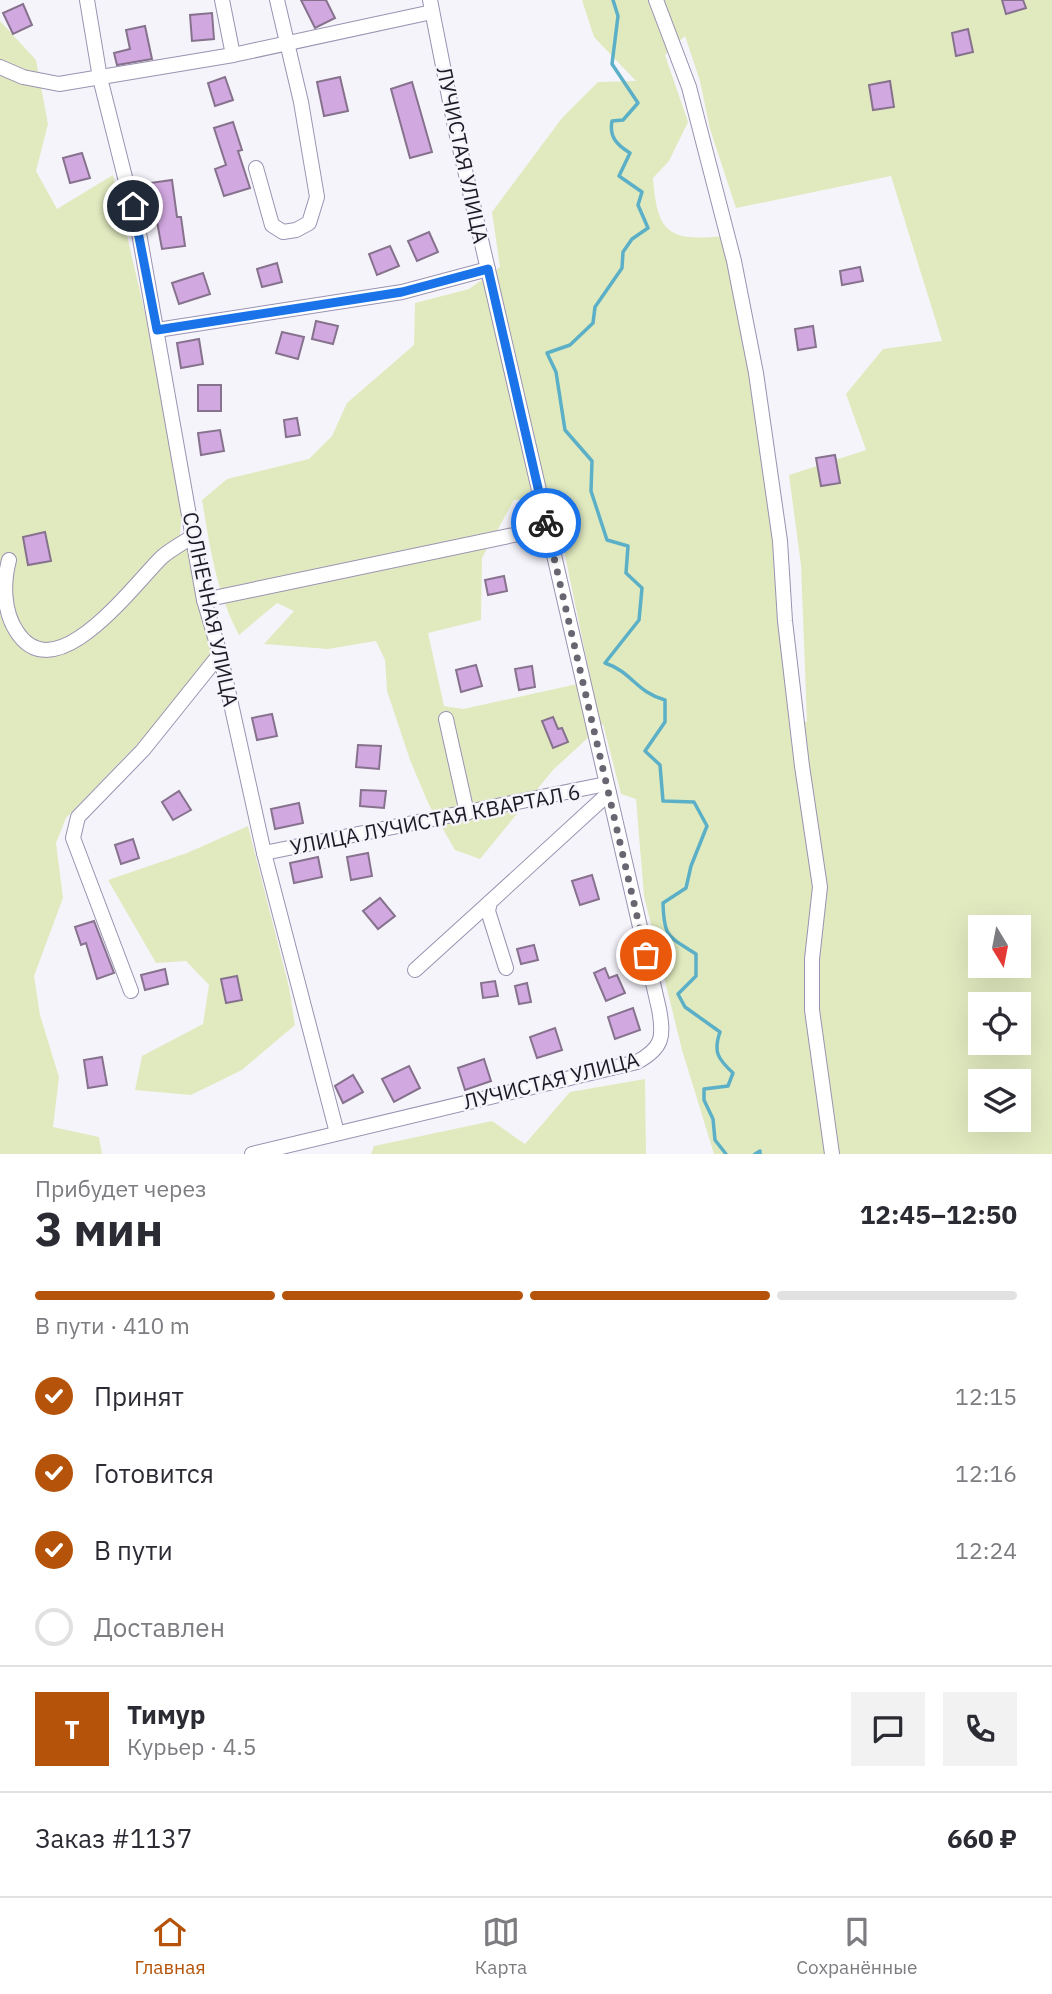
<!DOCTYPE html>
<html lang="ru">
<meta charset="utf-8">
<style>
body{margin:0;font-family:"IBM Plex Sans",sans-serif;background:#f2f2f3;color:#2b2b33;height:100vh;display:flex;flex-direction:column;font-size:26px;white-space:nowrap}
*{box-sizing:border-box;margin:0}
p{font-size:23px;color:#7c7c81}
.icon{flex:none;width:38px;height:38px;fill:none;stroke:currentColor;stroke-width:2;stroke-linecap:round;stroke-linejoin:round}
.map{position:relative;height:1154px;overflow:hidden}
.sheet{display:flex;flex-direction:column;background:#fff;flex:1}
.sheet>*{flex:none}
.needle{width:46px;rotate:170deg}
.controls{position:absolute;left:968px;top:915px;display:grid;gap:14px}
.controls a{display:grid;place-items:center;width:63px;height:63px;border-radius:0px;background:#fff;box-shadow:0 7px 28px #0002;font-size:35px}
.pin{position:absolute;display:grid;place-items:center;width:60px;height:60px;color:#fff;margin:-30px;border:4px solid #fff;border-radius:50%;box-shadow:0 2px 7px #0007}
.courier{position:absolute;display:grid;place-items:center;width:70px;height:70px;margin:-35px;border:5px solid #1a73e8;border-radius:50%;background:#fff;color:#222;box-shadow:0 2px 9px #0007}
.overview em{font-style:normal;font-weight:800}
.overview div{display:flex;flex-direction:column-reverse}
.overview{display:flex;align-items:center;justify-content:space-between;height:119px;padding:0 35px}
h1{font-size:46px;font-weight:800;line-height:52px}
.bar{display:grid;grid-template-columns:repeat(4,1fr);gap:10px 7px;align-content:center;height:84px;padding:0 35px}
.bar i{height:9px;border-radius:5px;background:#e1e1e2}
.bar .current{background:#b45309}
.bar p{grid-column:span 4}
.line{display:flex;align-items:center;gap:18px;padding:0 35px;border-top:2px solid #e1e1e2}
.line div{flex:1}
.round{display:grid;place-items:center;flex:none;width:74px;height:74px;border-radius:0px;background:#f2f2f3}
ol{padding:0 35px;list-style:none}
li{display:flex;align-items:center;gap:21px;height:77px}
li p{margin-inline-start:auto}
li .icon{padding:7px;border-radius:50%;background:#b45309;color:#fff;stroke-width:4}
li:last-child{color:#7c7c81}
li i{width:38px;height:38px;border:4px solid #e1e1e2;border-radius:50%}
.tabs{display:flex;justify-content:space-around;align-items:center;height:98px;border-top:2px solid #e1e1e2;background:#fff;font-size:19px;color:#7c7c81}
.tabs a{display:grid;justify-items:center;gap:4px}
.tabs .current{color:#b45309}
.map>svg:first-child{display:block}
</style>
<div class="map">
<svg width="1052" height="1154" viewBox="0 0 1052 1154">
<rect width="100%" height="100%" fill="#f6f4fb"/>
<g fill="#e1eabf" fill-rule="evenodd">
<path d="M582 0H1052V1154H714L682 1050 644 896 636 799 621 794 603 724 553 770 480 859 455 850 429 805 410 760 387 691 385 660 376 641 328 649 264 644 294 611 277 603 239 635C216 592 210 547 202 500L227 479 309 459 332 436 347 403 414 345 415 303 469 289 500 267 492 212 562 118 598 82 636 81 594 37ZM685 36 700 81 710 129 736 208 891 176 942 341 883 349 846 394 866 450 789 475 801 565 807 722 791 718 775 541 749 365 722 236C668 242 657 232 653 178L669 161 688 122 665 55ZM553 497 591 681 463 709 444 706 428 633 481 620 482 558 514 500ZM980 928H1018V966H980ZM980 1004H1018V1043H980ZM980 1082H1018V1120H980Z"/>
<polygon points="0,21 36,60 48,124 36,171 57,209 113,175 147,322 182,508 180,535 191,543 214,655 152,729 66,818 56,843 63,898 34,976 40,1015 59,1077 53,1127 99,1137 102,1154 0,1154"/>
<polygon points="248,826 289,987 295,1025 242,1070 191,1095 135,1090 142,1056 203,1024 209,985 186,961 156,963 108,880 187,853"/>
<polygon points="645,1079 646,1154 371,1154 374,1146 492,1121 525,1144 570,1092"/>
</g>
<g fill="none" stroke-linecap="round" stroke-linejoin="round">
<g stroke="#5bb0c7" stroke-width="3.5">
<path d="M613 0 618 16 612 64 638 103 623 120 612 121C609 137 617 145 630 153L619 176 642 192 638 205 648 228 632 239 623 252 622 268 595 307 593 323 570 345 547 353 556 372 565 430 592 461 591 491 607 540 628 546 626 573 642 588 639 620 605 663C632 672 636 692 665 700V722L645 751 660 765 663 801 694 802 707 826 691 866 686 888 663 903C664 938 668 936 696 954V976L678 994 685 1007 720 1032C713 1052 718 1059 733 1073L728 1086 704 1089V1100L713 1119 715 1140 726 1154"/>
<polyline points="755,1154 760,1151 760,1154"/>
</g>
</g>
<g fill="#d1a8e0" stroke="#86728d" stroke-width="2">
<polygon points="301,0 326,0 335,18 315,28"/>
<polygon points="1002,0 1023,0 1026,8 1006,14"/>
<polygon points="23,4 32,25 13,34 3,13"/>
<polygon points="212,13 214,39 192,41 190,15"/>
<polygon points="145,26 152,59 117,65 114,53 130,49 126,30"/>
<polygon points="968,29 973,52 956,56 952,33"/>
<polygon points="225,77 233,100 215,106 208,83"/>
<polygon points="340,77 348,111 324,116 317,82"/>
<polygon points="890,81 894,107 873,110 869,85"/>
<polygon points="412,82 432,152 410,158 391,89"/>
<polygon points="233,122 242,150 238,151 250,188 224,196 215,169 226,165 214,128"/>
<polygon points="82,153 90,178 70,183 63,158"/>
<polygon points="172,180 177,217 181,217 185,246 162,249 150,183"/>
<polygon points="429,232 438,252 417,261 408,241"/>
<polygon points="390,246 399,266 377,275 369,254"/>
<polygon points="277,263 282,282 262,287 257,269"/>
<polygon points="860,267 863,281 842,285 840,271"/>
<polygon points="203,273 210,294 179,304 172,283"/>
<polygon points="316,321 338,326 333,344 312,339"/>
<polygon points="813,326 816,347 798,350 795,329"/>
<polygon points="282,332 304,337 298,359 276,353"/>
<polygon points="199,339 203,364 181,368 177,343"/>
<rect x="198" y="385" width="23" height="26"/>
<polygon points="297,418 300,435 286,437 284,420"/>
<polygon points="220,430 224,451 201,455 198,433"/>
<polygon points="835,455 840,483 821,486 816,458"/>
<polygon points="45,532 51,561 28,565 23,537"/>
<polygon points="504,576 507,591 488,595 485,580"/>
<polygon points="476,665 482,686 461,692 456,670"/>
<polygon points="532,666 535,687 519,690 515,669"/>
<polygon points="272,714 277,736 257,740 252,718"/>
<polygon points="553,717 558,729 562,728 568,742 553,748 542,721"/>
<polygon points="358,745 381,746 379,769 356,767"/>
<polygon points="361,790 386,791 384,808 360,806"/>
<polygon points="179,791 191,810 173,820 162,802"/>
<polygon points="299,803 303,823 275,829 271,809"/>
<polygon points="133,839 139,858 121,864 115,845"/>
<polygon points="368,853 372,876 351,880 347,857"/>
<polygon points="318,857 322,877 294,883 290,863"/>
<polygon points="592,875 599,899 580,905 572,881"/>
<polygon points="380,898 395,916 378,929 363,911"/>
<polygon points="94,921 114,973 97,979 86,943 81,945 75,927"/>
<polygon points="534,945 538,960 521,964 517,949"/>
<polygon points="605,968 609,978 617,975 625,993 606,1001 594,973"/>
<polygon points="165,969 168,984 145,990 141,975"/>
<polygon points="237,976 242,1000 226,1003 221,979"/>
<polygon points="495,981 498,996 483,998 481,983"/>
<polygon points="527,983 531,1002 519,1004 515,986"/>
<polygon points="633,1008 640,1030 615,1039 608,1017"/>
<polygon points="555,1028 562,1050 537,1058 530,1037"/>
<polygon points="102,1057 107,1085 88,1088 84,1060"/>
<polygon points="484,1059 491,1081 465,1090 458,1068"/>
<polygon points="409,1066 420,1088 394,1102 382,1079"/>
<polygon points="353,1075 363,1092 343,1103 335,1086"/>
</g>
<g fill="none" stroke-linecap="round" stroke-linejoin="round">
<g stroke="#9a92b1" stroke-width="16">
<g id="minor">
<polyline points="87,0 100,78 139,233 204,600 220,654 264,853 337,1133"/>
<polyline points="222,0 233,55"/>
<polyline points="656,0 689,87 734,261 756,373 780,541 785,621 802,766 820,887 812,959 812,1010 832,1154"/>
<polyline points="0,67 23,77 59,84 233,55 432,12"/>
<polyline points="256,168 272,225 283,232 296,230 309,223 317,197 301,102 277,0"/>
<polyline points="157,330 402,292 488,269"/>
<path d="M9 560C3 583 3 611 17 632 56 692 134 584 162 557 171 549 183 543 193 536"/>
<polyline points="204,600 547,528"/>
<polyline points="446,719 467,813"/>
<polyline points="264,853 606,784"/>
<polyline points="506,968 488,911 490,902 609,793"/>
<polyline points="415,970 490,902"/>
<polyline points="131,991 73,838 78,817 143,750 220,654"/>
<path d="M252 1154 637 1062C663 1048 664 1037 659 1009L455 127 430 0"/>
</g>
</g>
<use href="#minor" stroke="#fff" stroke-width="14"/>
</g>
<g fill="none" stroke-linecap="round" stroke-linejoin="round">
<polyline stroke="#696671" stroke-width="7" stroke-dasharray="0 12.6" points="546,523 646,955"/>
<polyline stroke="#1a73e8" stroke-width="9" points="133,206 157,330 402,292 488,269 546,523"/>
</g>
<g text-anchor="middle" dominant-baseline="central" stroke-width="5" stroke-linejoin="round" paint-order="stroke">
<g font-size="21" fill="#1d1a26" stroke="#f6f4fb">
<text transform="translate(463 155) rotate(78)">ЛУЧИСТАЯ УЛИЦА</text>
<text transform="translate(211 609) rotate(78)">СОЛНЕЧНАЯ УЛИЦА</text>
<text transform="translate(435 819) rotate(-11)">УЛИЦА ЛУЧИСТАЯ КВАРТАЛ 6</text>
<text transform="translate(551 1080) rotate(-14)">ЛУЧИСТАЯ УЛИЦА</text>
</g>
</g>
</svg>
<div class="controls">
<a><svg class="needle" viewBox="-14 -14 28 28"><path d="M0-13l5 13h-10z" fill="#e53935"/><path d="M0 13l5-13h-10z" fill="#7c7c81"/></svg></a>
<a><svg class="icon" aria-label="locate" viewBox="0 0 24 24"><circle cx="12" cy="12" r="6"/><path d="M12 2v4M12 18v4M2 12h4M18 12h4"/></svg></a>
<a><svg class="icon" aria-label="layers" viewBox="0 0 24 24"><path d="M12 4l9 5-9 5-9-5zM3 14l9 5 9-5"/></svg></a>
</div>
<div class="pin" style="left:646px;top:955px;background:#ea580c"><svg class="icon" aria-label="bag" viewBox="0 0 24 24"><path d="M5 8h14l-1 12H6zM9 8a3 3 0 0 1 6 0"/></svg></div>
<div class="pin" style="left:133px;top:206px;background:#1f2937"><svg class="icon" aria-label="home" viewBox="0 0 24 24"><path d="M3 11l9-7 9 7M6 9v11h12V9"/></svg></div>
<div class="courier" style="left:546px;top:523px"><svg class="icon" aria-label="bike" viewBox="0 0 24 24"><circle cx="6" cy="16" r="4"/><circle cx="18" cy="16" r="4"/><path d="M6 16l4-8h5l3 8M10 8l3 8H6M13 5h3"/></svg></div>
</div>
<section class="sheet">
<div class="overview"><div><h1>3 мин</h1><p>Прибудет через</p></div><em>12:45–12:50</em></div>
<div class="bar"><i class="current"></i><i class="current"></i><i class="current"></i><i></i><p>В пути · 410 m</p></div>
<ol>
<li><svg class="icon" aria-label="check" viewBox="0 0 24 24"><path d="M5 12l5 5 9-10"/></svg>Принят<p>12:15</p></li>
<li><svg class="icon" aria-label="check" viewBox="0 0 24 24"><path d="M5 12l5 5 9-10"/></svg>Готовится<p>12:16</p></li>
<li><svg class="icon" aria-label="check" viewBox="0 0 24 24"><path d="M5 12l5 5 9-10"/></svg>В пути<p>12:24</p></li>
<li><i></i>Доставлен</li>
</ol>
<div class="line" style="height:126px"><b class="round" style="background:#b45309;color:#fff">Т</b><div><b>Тимур</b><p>Курьер · 4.5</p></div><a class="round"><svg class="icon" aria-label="chat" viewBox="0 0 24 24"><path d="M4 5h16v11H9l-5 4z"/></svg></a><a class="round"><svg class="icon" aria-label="phone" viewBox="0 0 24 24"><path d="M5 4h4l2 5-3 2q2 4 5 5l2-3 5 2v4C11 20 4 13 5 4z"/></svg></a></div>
<div class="line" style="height:91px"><div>Заказ #1137</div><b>660 ₽</b></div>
</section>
<nav class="tabs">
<a class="current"><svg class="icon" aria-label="home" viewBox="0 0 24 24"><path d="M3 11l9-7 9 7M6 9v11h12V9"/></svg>Главная</a>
<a><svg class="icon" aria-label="map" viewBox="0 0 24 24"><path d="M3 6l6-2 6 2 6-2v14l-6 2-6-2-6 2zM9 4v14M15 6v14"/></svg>Карта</a>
<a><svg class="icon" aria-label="saved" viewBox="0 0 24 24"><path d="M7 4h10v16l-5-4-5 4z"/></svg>Сохранённые</a>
</nav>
